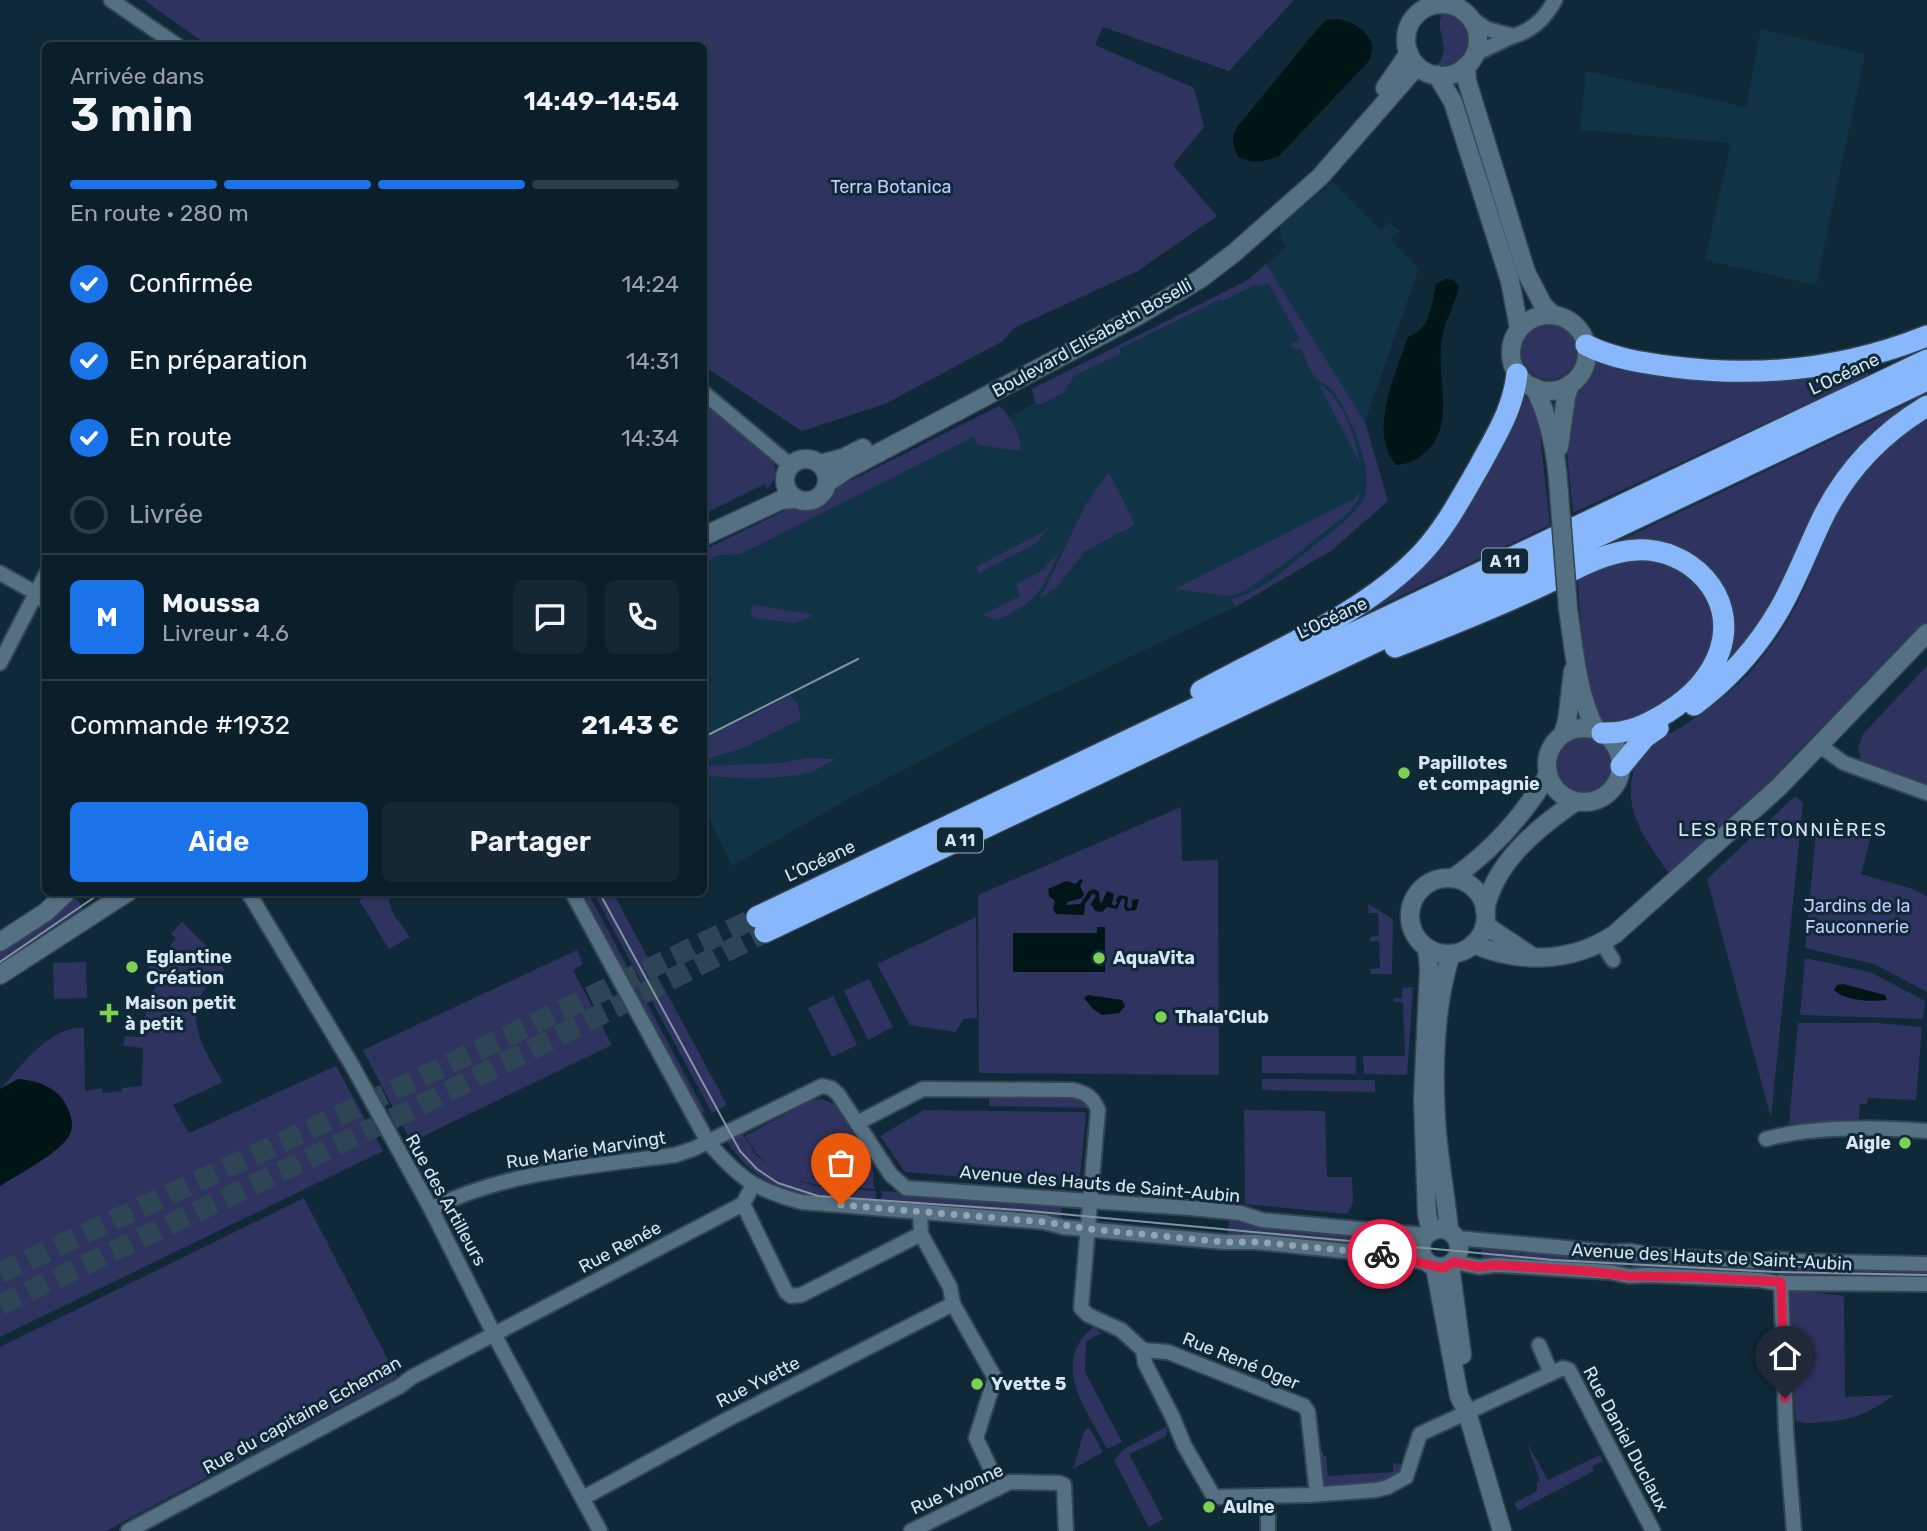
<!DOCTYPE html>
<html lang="fr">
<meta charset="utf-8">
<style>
body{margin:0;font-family:Rubik,sans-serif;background:#142732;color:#f1f3f6;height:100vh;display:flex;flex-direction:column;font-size:26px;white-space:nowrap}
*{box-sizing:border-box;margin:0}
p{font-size:23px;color:#9aa2a8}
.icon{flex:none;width:38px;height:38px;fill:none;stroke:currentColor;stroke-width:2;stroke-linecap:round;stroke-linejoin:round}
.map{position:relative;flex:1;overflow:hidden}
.sheet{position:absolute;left:42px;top:42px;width:665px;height:854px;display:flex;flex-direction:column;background:#0b1f2a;border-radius:10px;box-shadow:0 2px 5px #0004,0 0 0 2px #2b3d47}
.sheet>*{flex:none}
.pin{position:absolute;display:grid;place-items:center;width:60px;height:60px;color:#fff;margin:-72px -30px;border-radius:50% 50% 50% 0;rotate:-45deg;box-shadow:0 0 7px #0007}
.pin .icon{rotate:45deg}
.courier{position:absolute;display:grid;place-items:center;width:70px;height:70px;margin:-35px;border:5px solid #e11d48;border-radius:50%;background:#fff;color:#222;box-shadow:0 2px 9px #0007}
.summary em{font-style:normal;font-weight:600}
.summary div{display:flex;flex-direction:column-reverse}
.summary{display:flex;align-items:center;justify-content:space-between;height:119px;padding:0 28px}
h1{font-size:46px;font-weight:600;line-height:52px}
.bar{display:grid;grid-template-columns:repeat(4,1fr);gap:10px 7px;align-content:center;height:84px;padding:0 28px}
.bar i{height:9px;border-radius:5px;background:#2b3d47}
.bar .selected{background:#1a73e8}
.bar p{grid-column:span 4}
.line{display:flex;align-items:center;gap:18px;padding:0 28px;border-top:2px solid #2b3d47}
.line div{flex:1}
.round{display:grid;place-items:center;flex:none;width:74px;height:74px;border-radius:10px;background:#142732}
ol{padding:0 28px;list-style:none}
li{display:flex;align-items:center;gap:21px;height:77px}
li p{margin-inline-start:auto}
li .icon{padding:7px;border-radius:50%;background:#1a73e8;color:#fff;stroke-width:4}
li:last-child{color:#9aa2a8}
li i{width:38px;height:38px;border:4px solid #2b3d47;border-radius:50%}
.primary-button{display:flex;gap:14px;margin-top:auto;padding:14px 28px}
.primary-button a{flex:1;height:80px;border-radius:10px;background:#1a73e8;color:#fff;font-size:28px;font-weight:600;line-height:80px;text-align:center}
.primary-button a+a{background:#142732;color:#f1f3f6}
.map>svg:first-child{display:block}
</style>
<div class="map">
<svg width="1927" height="1531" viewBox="0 0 1927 1531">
<rect width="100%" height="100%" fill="#0f2938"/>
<g fill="#113346">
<polygon points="1761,29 1865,54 1816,285 1705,260 1731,143 1580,130 1586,71 1746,107"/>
<polygon points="1333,182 1381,230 1389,222 1399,231 1391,240 1419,268 1365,422 1388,501 1331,551 1235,607 1002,718 848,799 732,866 704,807 704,550 792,507 806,511 819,509 831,500 836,488 999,406 1004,410 1009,417 1035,403 1032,389 1249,280 1287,247 1283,243 1279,225"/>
</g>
<g fill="#2f335f">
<polygon points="144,0 1294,0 1229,71 1103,27 1095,45 1194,88 1204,127 1173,165 1217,216 1138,271 1014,328 1003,341 885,404 802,431 704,366 704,46 207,45"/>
<path d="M1443 12C1483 18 1475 70 1436 65 1455 48 1432 32 1443 12Z"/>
<path d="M1266 264 1365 422 1388 501 1331 551 1235 607 1231 599C1262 592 1288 567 1312 547 1329 534 1351 519 1363 500 1377 476 1350 416 1336 395 1330 386 1323 384 1316 378 1309 372 1305 357 1301 349H1296L1290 345 1300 339 1268 283 1259 287 1255 285 1223 301 1221 299 1119 349 1121 353 1074 376 1063 393 1040 405 1035 403 1032 389 1248 280Z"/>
<circle cx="1549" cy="352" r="28"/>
<polygon points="1596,357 1615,363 1863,364 1869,375 1573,513 1567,452 1571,398 1593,374"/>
<path d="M1319 384C1344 398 1355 438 1360 464Z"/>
<polygon points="1927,394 1927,400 1885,428 1746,651 1715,674 1714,582 1615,543"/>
<polygon points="1523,397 1526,397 1536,410 1538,417 1550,525 1318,635 1388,592"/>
<path d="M704 403 771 458C778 469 777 480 767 489L765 484 704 514Z"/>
<path d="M999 406C1009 413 1023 438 1020 451L978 445 973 437 743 553C724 558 705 547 705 580L704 550 792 507C811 516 831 509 836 488Z"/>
<path d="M1927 417V622L1795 754 1756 799 1670 875C1646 840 1619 807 1636 764 1644 742 1671 735 1689 722 1710 708 1734 690 1751 671 1770 649 1788 623 1801 596 1815 566 1826 533 1842 504 1859 470 1897 439 1927 417Z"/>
<polygon points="1109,472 1135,525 1085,551 1058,586 1040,599 1086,504"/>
<polygon points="1361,491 1357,501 1349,512 1284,564 1243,592 1227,596 1175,589 1354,499"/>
<polygon points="1048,529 1035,544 979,573 976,567"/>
<path d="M1059 552C1041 593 1038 600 998 620L983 615 1020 596 1016 584 1045 569 1044 567Z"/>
<path d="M1648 559C1690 566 1725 603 1710 648 1708 654 1706 662 1702 668 1683 695 1653 711 1626 728 1617 726 1606 726 1600 719 1585 702 1579 603 1578 578L1624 560Z"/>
<polygon points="753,605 811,614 812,616 795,623 755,618 750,614"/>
<polygon points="1927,666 1927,784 1861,760 1858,747 1863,734"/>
<polygon points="790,696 798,704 801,719 741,749 704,760 704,739"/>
<circle cx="1584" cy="765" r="27"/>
<path d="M807 758 836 759C827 763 819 769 811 772 787 780 729 779 704 775V766L780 763Z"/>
<polygon points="1795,796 1803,803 1771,1118 1707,879"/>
<polygon points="1181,807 1182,861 1218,860 1219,1075 979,1073 978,895"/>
<polygon points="1817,823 1871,836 1861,874 1913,889 1927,896 1927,992 1874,964 1805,948"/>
<polygon points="372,893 386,893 394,915 410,937 389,949 359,900"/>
<polygon points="583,893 588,893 705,1112 701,1114"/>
<polygon points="594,893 613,893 727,1105 712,1113 605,914 606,911 604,912"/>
<polygon points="76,898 84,910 0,968 0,949"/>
<polygon points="1368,904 1393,919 1392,974 1371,974 1371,969 1380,968 1379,941 1370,941 1370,937 1379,936 1378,913 1369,913"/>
<polygon points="976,917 977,1018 964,1019 955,1032 910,1025 877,964"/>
<path d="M182 922 214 953 225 970C176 1004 199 1042 223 1082L173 1105 189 1133 336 1066 383 1151 0 1337V1089C22 1066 50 1025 84 1028L85 1091 102 1088 103 1093 122 1091V1088L142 1086 143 1048 123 1046 125 1036 140 1037 146 1010 156 986 149 982 154 971 148 968 158 951 164 955 176 938 171 934Z"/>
<polygon points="577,950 583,964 573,970 612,1045 411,1142 363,1050"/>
<polygon points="1805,958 1870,972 1925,1001 1923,1019 1800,1015"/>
<polygon points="86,962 87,998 54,999 53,963"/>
<polygon points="869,979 893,1027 868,1040 844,991"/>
<polygon points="1413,987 1407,1075 1364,1074 1363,1056 1405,1056 1403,1002 1394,1002 1394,998 1402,998 1402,988"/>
<polygon points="833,996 857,1045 832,1057 808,1008"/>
<polygon points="1798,1023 1877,1023 1922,1027 1916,1100 1868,1098 1867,1104 1860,1104 1859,1120 1789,1124"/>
<polygon points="1262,1056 1356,1056 1356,1074 1262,1073"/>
<polygon points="1262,1079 1375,1080 1375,1092 1262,1090"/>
<polygon points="994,1094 1073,1095 1083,1099 1090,1108 989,1106 989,1098"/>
<path d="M822 1099 834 1104 872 1162 874 1189 819 1185 795 1180 816 1186 876 1191V1203C817 1198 762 1197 727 1141L742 1133 755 1154 772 1168 756 1153 745 1136 812 1100Z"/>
<polygon points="924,1110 1084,1112 1086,1114 1080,1178 1072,1186 905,1172 880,1136"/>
<polygon points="1244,1110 1325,1111 1327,1177 1352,1177 1353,1202 1347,1214 1245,1204"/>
<polygon points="882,1191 1062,1205 1061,1217 881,1203"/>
<polygon points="304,1198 397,1377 106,1531 0,1531 0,1347"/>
<polygon points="1229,1221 1403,1239 1404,1251 1228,1233"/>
<polygon points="1481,1246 1627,1256 1627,1268 1482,1258"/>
<polygon points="1633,1257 1773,1263 1772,1275 1632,1269"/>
<polygon points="1781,1263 1927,1266 1927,1278 1781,1275"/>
<path d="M1794 1290 1844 1296 1845 1397 1894 1395C1870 1412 1854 1420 1824 1422 1814 1423 1806 1424 1796 1421L1786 1296Z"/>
<path d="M1093 1327 1102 1333 1086 1341 1085 1372 1122 1442 1107 1449C1087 1408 1049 1365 1093 1327Z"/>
<polygon points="1089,1427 1103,1452 1073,1469 1084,1432"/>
<polygon points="1166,1427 1168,1432 1166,1433 1167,1436 1129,1454 1163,1519 1149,1527 1114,1460 1124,1449"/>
<polygon points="1527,1443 1548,1480 1600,1455 1603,1461 1592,1467 1594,1471 1518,1511 1514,1503 1537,1491 1537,1482 1540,1481"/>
<polygon points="1319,1451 1323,1451 1323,1456 1326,1456 1328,1476 1393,1472 1393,1463 1400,1464 1400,1473 1384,1482 1325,1489 1321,1483"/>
</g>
<g fill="#001516">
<path d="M1338 19C1360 23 1381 40 1368 62L1279 156C1263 162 1254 164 1238 157 1233 145 1230 137 1238 126L1319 27 1327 20Z"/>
<path d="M1446 279 1454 280 1459 287C1455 304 1445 320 1442 338 1435 377 1459 430 1421 456 1412 462 1407 464 1396 465 1368 432 1396 372 1408 337 1430 330 1432 304 1436 284Z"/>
<polygon points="1080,879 1083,880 1080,886 1084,894 1082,898 1067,902 1067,905 1080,904 1089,891 1094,889 1099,892 1100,903 1102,902 1107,891 1114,894 1112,904 1114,906 1117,904 1116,899 1120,895 1128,897 1127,906 1129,909 1132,907 1132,900 1139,899 1136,910 1126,911 1124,907 1125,900 1122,898 1117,909 1107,907 1102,912 1095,911 1091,904 1096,896 1093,893 1085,904 1084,915 1056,914 1053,909 1055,901 1049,896 1048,889 1066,881 1076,884"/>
<polygon points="1097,927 1105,927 1105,972 1013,972 1013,933 1097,933"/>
<path d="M1843 984 1885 995 1887 1000C1871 1002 1845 1001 1834 990L1837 985Z"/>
<polygon points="1088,995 1122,1000 1125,1006 1119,1013 1102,1015 1093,1009 1084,998"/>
<path d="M18 1079C35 1080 57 1087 65 1103 70 1112 75 1124 70 1134 62 1152 17 1175 0 1186V1089Z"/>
</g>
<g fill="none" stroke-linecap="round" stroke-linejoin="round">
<g stroke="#2d4554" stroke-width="21" stroke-dasharray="21 10" stroke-linecap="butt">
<polyline points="0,1273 405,1085 757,917"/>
<polyline points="0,1305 417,1107 765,932"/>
</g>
<g stroke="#344451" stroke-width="18">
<g id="minor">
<polyline points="111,0 178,46"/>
<polyline points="1469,17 1487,29 1513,36 1475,54"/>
<path d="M1513 36C1532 31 1546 17 1555 0"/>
<polyline points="704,393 790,465"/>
<polyline points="0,573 36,593 46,602"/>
<polyline points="0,663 46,574"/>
<polyline points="1820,746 1844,763 1927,793"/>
<polyline points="248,892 353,1067 431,1209 497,1340 600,1531"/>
<path d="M572 892 708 1142C739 1178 755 1190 802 1202L1044 1222 1063 1227 1224 1242H1256L1386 1255 1428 1263"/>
<polyline points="1602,943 1613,960"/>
<path d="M857 1123 923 1089 1073 1090C1086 1093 1093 1097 1098 1110L1081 1308 1088 1315 1121 1330 1143 1350 1145 1363 1173 1418 1184 1445 1214 1497 1309 1495 1376 1490 1388 1487 1406 1477 1420 1434 1563 1368 1569 1370 1653 1531"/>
<path d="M1766 1139C1814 1126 1877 1127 1927 1131"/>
<polyline points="743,1204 786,1292 791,1296 801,1295 921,1234"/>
<path d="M431 1209C505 1171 594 1166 675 1155L693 1149 822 1086 831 1088 838 1094 891 1175 906 1188 1190 1208 1240 1213 1262 1220 1426 1235"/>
<polyline points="920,1212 921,1234 950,1287 953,1304 995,1378 976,1438 996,1480 997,1489"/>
<polyline points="1457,1238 1610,1252 1630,1251 1652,1255 1756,1261 1777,1259 1796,1261 1927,1264"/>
<polyline points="1454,1262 1479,1267 1496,1265 1610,1272 1629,1276 1648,1275 1760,1280 1776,1283 1927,1284"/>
<polyline points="1781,1282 1786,1431 1794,1531"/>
<polyline points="1539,1345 1551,1373"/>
<polyline points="1143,1350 1168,1352 1304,1406 1308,1412 1317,1494"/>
<polyline points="1268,1496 1268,1531"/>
<polyline points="583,1498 728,1419 953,1304"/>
<polyline points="128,1531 400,1386 412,1377 743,1204 753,1185"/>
<polyline points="911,1531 1010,1482 1060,1483 1064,1485 1066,1531"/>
</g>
</g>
<g stroke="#344451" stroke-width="21">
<g id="tertiary">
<polyline points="1385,88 1409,53"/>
<circle cx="806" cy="480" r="21"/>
<polyline points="820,464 843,458 863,448"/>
<polyline points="827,483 846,470 1134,318 1200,279 1234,253 1320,177 1417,66"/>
<polyline points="704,536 781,500 795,499"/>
<polyline points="1485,925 1530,955"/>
<polyline points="0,942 46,912 67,892"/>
<path d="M1473 944C1520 964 1572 963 1615 934L1779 787 1927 633"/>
<polyline points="0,975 128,892"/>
</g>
</g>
<g stroke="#344451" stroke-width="21">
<g id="secondary">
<circle cx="1442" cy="40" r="36"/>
<polyline points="1466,66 1467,81 1526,272 1543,305 1553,315"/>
<polyline points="1437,75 1453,102 1510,281 1519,328"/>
<circle cx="1549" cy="353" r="38"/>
<path d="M1534 387C1551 420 1557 456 1559 493"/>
<polyline points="1559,447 1566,397 1570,384"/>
<path d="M1568 609C1574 649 1577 694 1596 730"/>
<circle cx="1584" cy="765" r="37"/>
<polyline points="1563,734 1567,721 1573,671"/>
<path d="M1453 878C1493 850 1522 817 1548 775"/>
<circle cx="1448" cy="916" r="38"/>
<path d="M1485 911C1494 863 1537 828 1575 802"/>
<polyline points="1427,948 1429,969 1423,1099 1427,1214 1431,1232"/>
<circle cx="1440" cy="1248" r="19"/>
<path d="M1449 1231C1446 1194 1438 1157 1436 1119 1433 1065 1434 1006 1451 954"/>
<polyline points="1450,1265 1462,1355"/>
<polyline points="1435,1267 1459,1396 1467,1412 1502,1531"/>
</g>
</g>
<g stroke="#344451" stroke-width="24">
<g id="motorway">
<path d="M1586 345C1614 359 1644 363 1674 367 1762 378 1845 369 1927 336"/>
<path d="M1395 647C1441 629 1487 611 1532 590 1565 576 1599 552 1636 550 1689 547 1738 595 1720 650 1711 678 1690 698 1666 713 1644 726 1628 734 1602 733"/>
<path d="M1201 691C1273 651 1367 613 1423 552 1446 527 1462 496 1479 467 1496 435 1513 410 1517 374"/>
<path d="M1694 705C1729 679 1757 648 1779 610 1797 579 1809 545 1825 513 1849 467 1882 433 1927 406"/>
<polyline points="1621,766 1645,737 1658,728"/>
<polyline points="757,917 1927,360"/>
<polyline points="765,932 1927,380"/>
</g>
</g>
<use href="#minor" stroke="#547082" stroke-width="14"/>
<use href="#tertiary" stroke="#547082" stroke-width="18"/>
<use href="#secondary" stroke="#547082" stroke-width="18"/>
<use href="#motorway" stroke="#88b7fc" stroke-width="21"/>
<g stroke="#8194a1" stroke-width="2">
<polyline points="704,737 858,659"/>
<polyline points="599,892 740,1151 757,1169 778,1183 818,1196 1019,1210 1553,1260 1777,1272 1927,1275"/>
<polyline points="0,962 102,892"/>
</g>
<g stroke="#344451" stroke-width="21" stroke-linecap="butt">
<polyline id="secondary-bridge" points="1559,493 1568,609"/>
</g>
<use href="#secondary-bridge" stroke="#547082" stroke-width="18"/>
</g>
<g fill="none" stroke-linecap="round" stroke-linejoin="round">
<polyline stroke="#91a4b0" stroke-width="7" stroke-dasharray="0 12.6" points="841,1205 1044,1222 1089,1229 1224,1242 1256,1242 1382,1254"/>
<polyline stroke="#e11d48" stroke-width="9" points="1382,1254 1443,1268 1454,1262 1479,1267 1496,1265 1587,1271 1629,1276 1693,1277 1781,1282 1785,1398"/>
</g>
<g fill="#7cd155" stroke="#0f2938" stroke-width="2.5">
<circle cx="1404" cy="773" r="7"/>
<circle cx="1099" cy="958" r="7"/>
<circle cx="132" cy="967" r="7"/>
<path d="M105.5 1002.5h7v7h7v7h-7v7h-7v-7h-7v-7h7z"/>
<circle cx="1161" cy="1017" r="7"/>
<circle cx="1905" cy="1143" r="7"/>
<circle cx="977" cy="1384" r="7"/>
<circle cx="1209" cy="1507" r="7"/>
</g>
<g text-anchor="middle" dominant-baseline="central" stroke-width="6" stroke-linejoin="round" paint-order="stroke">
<g fill="#0f2938" stroke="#9badb9" stroke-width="2">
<rect x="1482" y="548.5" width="46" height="25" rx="5"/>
<rect x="937" y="827.5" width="46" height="25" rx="5"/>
</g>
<g font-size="16" font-weight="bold" fill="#d7e6f0">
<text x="1505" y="561">A 11</text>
<text x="960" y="840">A 11</text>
</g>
<g font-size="18" fill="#c3cbfc" stroke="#0f2938">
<text x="891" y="187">Terra Botanica</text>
<text x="1857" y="906">Jardins de la<tspan x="1857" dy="21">Fauconnerie</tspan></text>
</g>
<g font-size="18" fill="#d7e6f0" stroke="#0f2938">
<text transform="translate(1092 338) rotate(-29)">Boulevard Elisabeth Boselli</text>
<text transform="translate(1844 374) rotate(-25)">L’Océane</text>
<text transform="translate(1332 618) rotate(-25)">L’Océane</text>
<text transform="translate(820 861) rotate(-25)">L’Océane</text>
<text transform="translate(586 1150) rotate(-9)">Rue Marie Marvingt</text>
<text transform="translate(1100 1184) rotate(5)">Avenue des Hauts de Saint-Aubin</text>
<text transform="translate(446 1200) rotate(61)">Rue des Artilleurs</text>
<text transform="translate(620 1247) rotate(-28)">Rue Renée</text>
<text transform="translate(1712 1257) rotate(3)">Avenue des Hauts de Saint-Aubin</text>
<text transform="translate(1241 1361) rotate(22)">Rue René Oger</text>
<text transform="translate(758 1382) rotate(-27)">Rue Yvette</text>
<text transform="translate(302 1415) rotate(-29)">Rue du capitaine Echeman</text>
<text transform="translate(1626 1439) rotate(62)">Rue Daniel Duclaux</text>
<text transform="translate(957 1489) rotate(-24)">Rue Yvonne</text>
</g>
<g font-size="18" font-weight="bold" fill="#d7e6f0" stroke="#0f2938" text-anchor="start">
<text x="1418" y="763">Papillotes<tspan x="1418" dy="21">et compagnie</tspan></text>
<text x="146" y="957">Eglantine<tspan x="146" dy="21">Création</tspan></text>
<text x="1113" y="958">AquaVita</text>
<text x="125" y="1003">Maison petit<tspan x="125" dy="21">à petit</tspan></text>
<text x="1175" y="1017">Thala'Club</text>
<text x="1891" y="1143" text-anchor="end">Aigle</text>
<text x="991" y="1384">Yvette 5</text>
<text x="1223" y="1507">Aulne</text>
</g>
<g font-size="19" letter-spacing="2" fill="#d7e6f0" stroke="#0f2938">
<text x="1783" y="829">LES BRETONNIÈRES</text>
</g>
</g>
</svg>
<div class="pin" style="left:841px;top:1205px;background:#ea580c"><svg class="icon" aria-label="bag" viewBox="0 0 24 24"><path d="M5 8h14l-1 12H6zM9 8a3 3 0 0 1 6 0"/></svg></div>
<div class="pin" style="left:1785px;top:1398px;background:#1f2937"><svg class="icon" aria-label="home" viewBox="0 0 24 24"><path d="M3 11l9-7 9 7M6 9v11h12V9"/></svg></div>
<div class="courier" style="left:1382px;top:1254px"><svg class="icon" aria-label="bike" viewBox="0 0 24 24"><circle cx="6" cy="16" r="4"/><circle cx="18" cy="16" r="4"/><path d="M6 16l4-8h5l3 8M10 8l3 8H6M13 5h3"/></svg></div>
<section class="sheet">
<div class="summary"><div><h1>3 min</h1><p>Arrivée dans</p></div><em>14:49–14:54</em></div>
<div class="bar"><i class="selected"></i><i class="selected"></i><i class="selected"></i><i></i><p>En route · 280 m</p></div>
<ol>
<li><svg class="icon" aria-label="check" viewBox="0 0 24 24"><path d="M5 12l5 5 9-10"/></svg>Confirmée<p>14:24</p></li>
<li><svg class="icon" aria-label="check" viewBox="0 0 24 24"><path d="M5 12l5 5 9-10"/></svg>En préparation<p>14:31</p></li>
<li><svg class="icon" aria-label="check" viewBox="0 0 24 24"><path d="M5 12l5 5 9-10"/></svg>En route<p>14:34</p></li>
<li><i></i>Livrée</li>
</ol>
<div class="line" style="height:126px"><b class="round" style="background:#1a73e8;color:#fff">M</b><div><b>Moussa</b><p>Livreur · 4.6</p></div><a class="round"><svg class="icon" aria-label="chat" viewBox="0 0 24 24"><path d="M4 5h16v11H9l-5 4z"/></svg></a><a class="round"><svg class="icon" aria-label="phone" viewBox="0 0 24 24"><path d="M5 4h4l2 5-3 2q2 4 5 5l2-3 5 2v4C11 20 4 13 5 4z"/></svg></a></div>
<div class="line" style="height:91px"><div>Commande #1932</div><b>21.43 €</b></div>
<div class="primary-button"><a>Aide</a><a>Partager</a></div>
</section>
</div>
